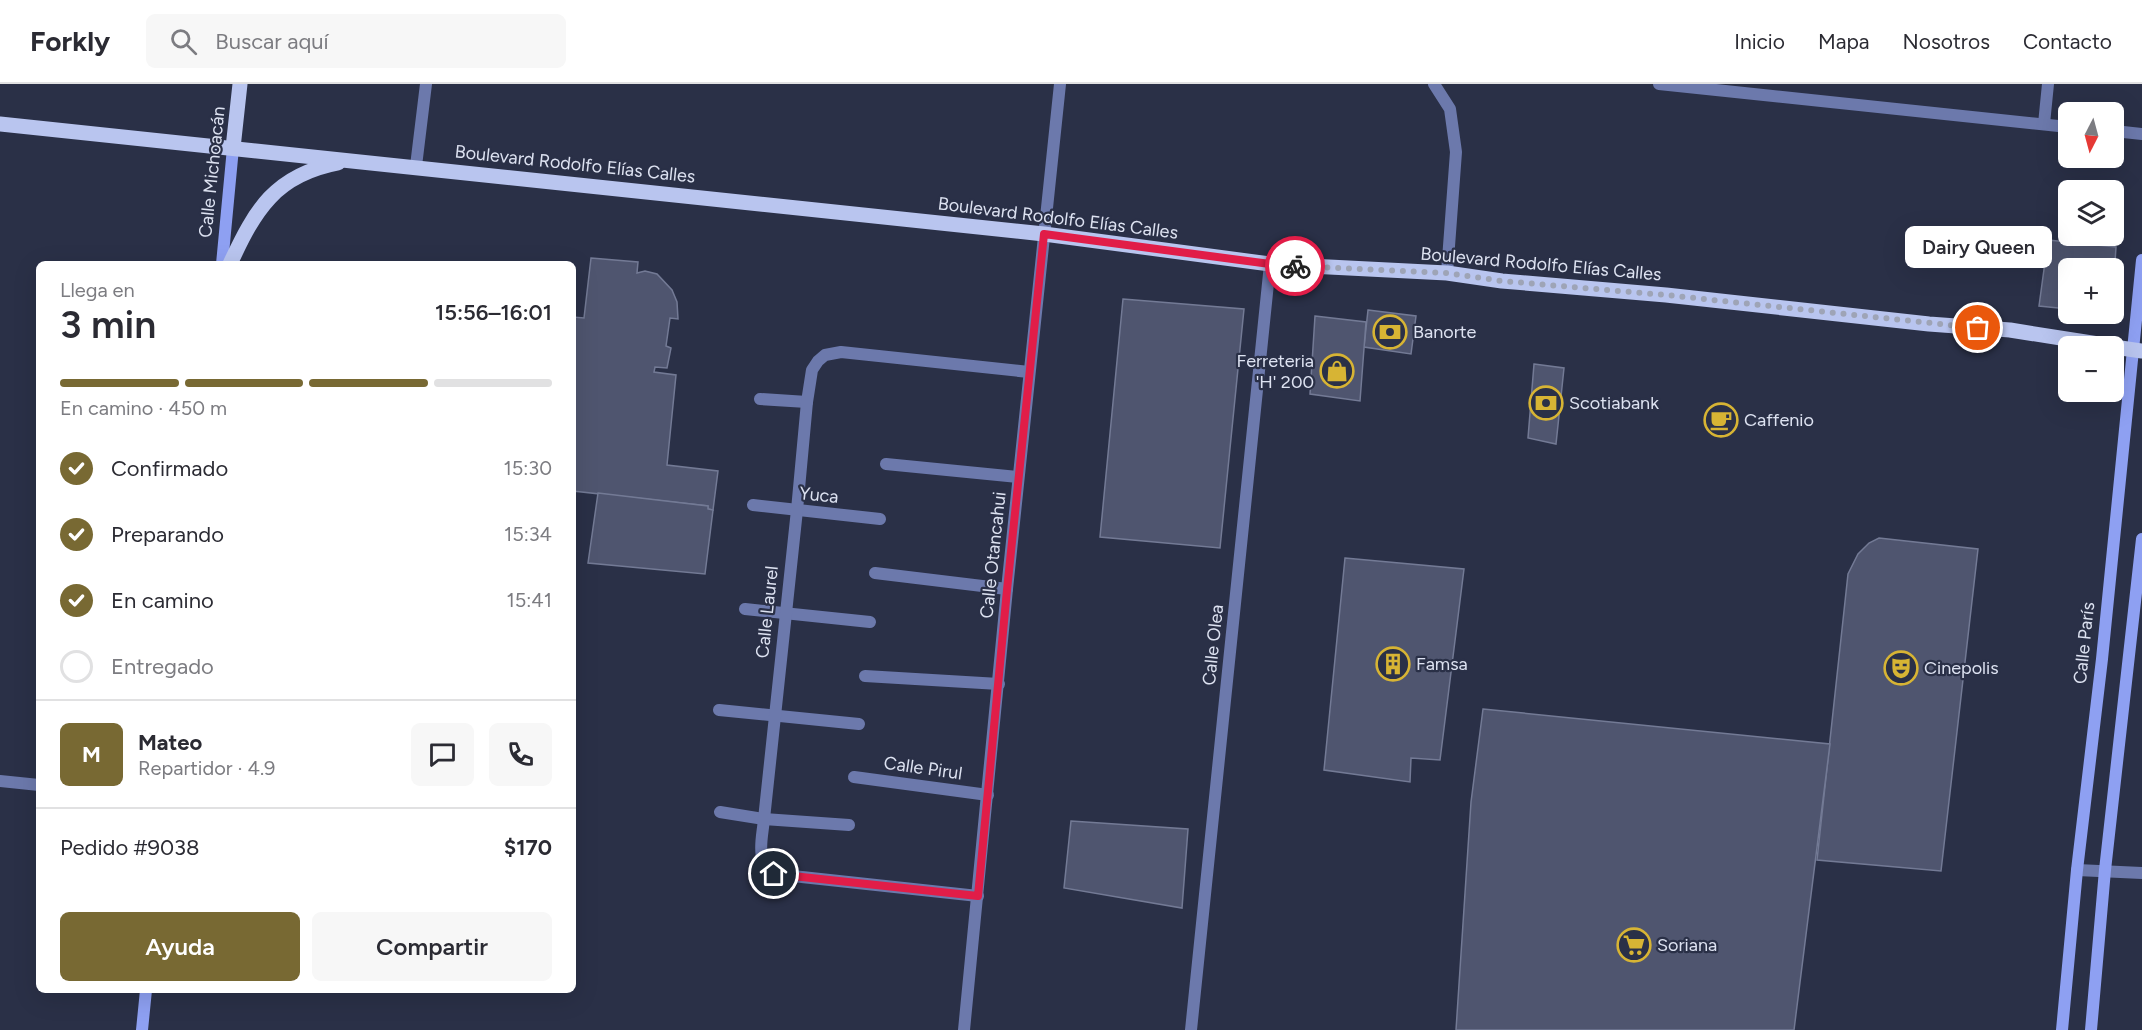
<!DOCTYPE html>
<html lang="es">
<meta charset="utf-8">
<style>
body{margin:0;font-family:Figtree,sans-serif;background:#f7f7f7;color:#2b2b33;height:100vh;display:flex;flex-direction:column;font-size:22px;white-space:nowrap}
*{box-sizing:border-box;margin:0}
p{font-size:20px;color:#7c7c81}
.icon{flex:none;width:33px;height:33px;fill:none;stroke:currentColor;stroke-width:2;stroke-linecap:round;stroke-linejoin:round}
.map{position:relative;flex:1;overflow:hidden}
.panel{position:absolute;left:36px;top:177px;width:540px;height:732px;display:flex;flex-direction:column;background:#fff;border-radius:9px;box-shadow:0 6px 24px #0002}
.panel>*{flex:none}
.needle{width:39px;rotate:186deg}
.buttons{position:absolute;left:2058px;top:18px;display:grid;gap:12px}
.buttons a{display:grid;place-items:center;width:66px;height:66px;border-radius:9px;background:#fff;box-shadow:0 6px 24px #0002;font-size:30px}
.pin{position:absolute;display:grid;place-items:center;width:51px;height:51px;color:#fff;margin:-26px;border:3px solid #fff;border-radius:50%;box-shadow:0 2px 6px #0007}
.courier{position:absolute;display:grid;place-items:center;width:60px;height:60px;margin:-30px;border:4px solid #e11d48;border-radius:50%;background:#fff;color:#222;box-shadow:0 2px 8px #0007}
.bubble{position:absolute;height:42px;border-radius:9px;background:#fff;box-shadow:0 6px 24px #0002;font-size:20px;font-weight:600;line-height:42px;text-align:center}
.head em{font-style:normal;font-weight:600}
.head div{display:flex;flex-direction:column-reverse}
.head{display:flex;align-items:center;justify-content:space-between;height:102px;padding:0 24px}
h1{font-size:39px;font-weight:600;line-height:45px}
.bar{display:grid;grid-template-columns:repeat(4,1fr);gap:9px 6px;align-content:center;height:72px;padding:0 24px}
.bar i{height:8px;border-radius:4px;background:#e1e1e2}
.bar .current{background:#786933}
.bar p{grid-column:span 4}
.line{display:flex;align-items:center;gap:15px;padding:0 24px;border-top:2px solid #e1e1e2}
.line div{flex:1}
.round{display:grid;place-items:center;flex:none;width:63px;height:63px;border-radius:9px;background:#f7f7f7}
ol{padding:0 24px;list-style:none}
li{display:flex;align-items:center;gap:18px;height:66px}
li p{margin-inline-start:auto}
li .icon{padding:6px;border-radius:50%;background:#786933;color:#fff;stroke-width:4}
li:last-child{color:#7c7c81}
li i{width:33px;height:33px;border:3px solid #e1e1e2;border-radius:50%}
.button{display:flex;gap:12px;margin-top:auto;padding:12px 24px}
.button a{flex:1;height:69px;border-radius:9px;background:#786933;color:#fff;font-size:24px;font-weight:600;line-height:69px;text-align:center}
.button a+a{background:#f7f7f7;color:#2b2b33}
header{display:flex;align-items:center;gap:36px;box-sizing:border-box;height:84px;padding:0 30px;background:#fff;border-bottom:2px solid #e1e1e2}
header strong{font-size:28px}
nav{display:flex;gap:33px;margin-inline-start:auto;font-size:21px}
.search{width:420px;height:54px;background:#f7f7f7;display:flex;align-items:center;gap:15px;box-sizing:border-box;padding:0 21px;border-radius:9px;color:#7c7c81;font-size:22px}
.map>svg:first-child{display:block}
</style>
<header>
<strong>Forkly</strong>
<div class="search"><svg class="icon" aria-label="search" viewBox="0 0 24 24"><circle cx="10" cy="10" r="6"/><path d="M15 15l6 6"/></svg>Buscar aquí</div>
<nav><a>Inicio</a><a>Mapa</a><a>Nosotros</a><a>Contacto</a></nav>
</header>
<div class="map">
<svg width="2142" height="946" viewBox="0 0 2142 946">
<rect width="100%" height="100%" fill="#2a3047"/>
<g fill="#4f556f" stroke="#737a95" stroke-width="1.5">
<polygon points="2062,129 2068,130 2068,152 2114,152 2114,136 2121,136 2117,160 2060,154"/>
<polygon points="2048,156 2116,163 2114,194 2114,184 2068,184 2068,225 2039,222"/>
<polygon points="591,174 638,178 637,189 645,187 657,190 672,206 677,218 678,235 670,234 666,262 671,264 667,284 655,283 654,288 676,291 667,381 718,387 713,426 708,425 708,422 573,407 573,233 584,234"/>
<polygon points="1123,215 1244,225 1220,464 1100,453"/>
<polygon points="1368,226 1416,232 1411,270 1364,263"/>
<polygon points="1315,232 1366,238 1360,317 1310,310"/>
<polygon points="1534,280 1564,284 1556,360 1528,354"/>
<polygon points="1717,322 1728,323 1726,350 1714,349"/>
<polygon points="598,409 708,422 708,425 713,426 705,490 588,479"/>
<polygon points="1879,454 1978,465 1941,787 1817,776 1848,490 1858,470 1869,459"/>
<polygon points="1345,474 1464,485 1440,676 1411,674 1410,698 1324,686"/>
<polygon points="1483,625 1830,660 1794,946 1456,946 1471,718"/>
<polygon points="1071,737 1188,745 1182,824 1064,804"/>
</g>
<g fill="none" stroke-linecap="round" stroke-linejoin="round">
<g stroke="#6c79ac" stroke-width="12">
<polyline points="1434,0 1450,25 1456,68 1447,189"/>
<polyline points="1659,0 2068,43"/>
<polyline points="2044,40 2048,0"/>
<polyline points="2114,47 2142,50"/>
<polyline points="416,82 426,0"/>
<polyline points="760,315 807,318"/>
<polyline points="886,380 1018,393"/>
<polyline points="753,421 880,435"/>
<polyline points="875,489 1007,505"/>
<polyline points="745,525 870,538"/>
<polyline points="865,592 999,600"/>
<polyline points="719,626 859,640"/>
<polyline points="854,693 988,711"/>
<polyline points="0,697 39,701"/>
<polyline points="720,728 764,735 849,741"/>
<polyline points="2077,786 2142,789"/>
<path d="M978 812 774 790C755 775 762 757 764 735L797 426 807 318 812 286 818 277 825 271 841 268 1029 288"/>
<polyline points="964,946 1007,505 1060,0"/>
<polyline points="1191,946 1270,180"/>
</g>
<g stroke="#8ea0f2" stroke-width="12">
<polyline points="222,180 233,64"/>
<polyline points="142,946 146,906"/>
<polyline points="2062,946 2077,786 2102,575 2142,176"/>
<polyline points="2091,946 2105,786 2142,455"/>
</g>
<g stroke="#b9c5ef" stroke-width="15">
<polyline points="0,40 1044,150 1270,180 1447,189 1502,197 1666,211 1929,240 2010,246 2111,262"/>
<polyline points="233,64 240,0"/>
<path d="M230 180C255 126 275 91 338 79"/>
<polyline points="2114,263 2142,267"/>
</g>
</g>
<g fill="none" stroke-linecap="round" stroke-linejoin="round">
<polyline stroke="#9ea4b6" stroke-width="6" stroke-dasharray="0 10.8" points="1295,182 1447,189 1502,197 1666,211 1978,244"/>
<polyline stroke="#e11d48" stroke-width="8" points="774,790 978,812 1007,506 1044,150 1270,180 1295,182"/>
</g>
<defs>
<g id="bank-ring" transform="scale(1.725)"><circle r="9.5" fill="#2a3047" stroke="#d7b434" stroke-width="1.5"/><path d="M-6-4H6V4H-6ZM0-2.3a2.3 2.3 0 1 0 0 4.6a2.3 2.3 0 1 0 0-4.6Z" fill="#d7b434"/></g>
<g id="shop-ring" transform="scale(1.725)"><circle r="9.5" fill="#2a3047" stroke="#d7b434" stroke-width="1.5"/><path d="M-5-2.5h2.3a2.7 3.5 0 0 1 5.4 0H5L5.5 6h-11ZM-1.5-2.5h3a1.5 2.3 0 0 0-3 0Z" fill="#d7b434"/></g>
<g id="cafe-ring" transform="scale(1.725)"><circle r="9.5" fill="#2a3047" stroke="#d7b434" stroke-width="1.5"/><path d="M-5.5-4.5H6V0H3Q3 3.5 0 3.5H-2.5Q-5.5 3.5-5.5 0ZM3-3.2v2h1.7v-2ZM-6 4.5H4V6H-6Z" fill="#d7b434"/></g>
<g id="building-ring" transform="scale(1.725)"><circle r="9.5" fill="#2a3047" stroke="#d7b434" stroke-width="1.5"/><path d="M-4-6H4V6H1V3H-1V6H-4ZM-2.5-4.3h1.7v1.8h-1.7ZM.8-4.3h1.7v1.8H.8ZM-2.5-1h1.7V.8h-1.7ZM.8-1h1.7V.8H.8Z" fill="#d7b434"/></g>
<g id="theatre-ring" transform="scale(1.725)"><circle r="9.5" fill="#2a3047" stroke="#d7b434" stroke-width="1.5"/><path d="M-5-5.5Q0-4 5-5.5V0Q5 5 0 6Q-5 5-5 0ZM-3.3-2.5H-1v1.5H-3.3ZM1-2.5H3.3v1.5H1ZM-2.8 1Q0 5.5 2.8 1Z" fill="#d7b434"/></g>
<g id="supermarket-ring" transform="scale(1.725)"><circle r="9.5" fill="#2a3047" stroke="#d7b434" stroke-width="1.5"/><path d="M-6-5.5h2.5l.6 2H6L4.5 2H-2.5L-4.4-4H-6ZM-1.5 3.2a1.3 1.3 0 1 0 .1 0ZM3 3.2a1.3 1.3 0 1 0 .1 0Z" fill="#d7b434"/></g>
</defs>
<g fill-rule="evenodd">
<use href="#bank-ring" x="1390" y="248"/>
<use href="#shop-ring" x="1337" y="287"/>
<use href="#bank-ring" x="1546" y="319"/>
<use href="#cafe-ring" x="1721" y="336"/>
<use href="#building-ring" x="1393" y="580"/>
<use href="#theatre-ring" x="1901" y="584"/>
<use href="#supermarket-ring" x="1634" y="861"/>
</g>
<g text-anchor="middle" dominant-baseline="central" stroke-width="4.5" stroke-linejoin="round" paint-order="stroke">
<g font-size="18" fill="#dde2f1" stroke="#2a3047">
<text transform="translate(575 80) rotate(6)">Boulevard Rodolfo Elías Calles</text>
<text transform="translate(212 88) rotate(-84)">Calle Michoacán</text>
<text transform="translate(1058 134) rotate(7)">Boulevard Rodolfo Elías Calles</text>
<text transform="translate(1541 180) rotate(5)">Boulevard Rodolfo Elías Calles</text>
<text transform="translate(819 411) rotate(6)">Yuca</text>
<text transform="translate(993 471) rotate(-84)">Calle Otancahui</text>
<text transform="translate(767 528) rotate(-84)">Calle Laurel</text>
<text transform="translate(2084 559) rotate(-84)">Calle París</text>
<text transform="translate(1213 561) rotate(-84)">Calle Olea</text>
<text transform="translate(923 684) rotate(8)">Calle Pirul</text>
</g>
<g font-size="18" fill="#dde2f1" stroke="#2a3047" text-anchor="start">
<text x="1413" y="248">Banorte</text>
<text x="1314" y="277" text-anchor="end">Ferreteria<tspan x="1314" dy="21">'H' 200</tspan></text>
<text x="1569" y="319">Scotiabank</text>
<text x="1744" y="336">Caffenio</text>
<text x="1416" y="580">Famsa</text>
<text x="1924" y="584">Cinepolis</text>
<text x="1657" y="861">Soriana</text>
</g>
</g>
</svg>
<div class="buttons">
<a><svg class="needle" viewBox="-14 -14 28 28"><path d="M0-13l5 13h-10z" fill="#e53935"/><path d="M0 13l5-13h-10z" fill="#7c7c81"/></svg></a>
<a><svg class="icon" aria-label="layers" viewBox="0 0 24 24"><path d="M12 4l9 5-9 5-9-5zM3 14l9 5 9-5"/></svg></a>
<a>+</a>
<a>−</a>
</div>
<div class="pin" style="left:1978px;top:244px;background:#ea580c"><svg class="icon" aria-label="bag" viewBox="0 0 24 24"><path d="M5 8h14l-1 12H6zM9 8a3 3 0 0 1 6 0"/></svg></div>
<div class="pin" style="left:774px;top:790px;background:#1f2937"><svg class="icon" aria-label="home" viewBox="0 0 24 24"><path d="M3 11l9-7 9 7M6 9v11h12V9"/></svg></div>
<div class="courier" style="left:1295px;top:182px"><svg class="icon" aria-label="bike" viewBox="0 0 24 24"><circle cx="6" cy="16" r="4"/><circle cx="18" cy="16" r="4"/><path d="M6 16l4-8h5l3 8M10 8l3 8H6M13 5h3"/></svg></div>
<div class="bubble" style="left:1905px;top:142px;width:147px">Dairy Queen</div>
<section class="panel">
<div class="head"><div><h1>3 min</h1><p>Llega en</p></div><em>15:56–16:01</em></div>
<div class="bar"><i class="current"></i><i class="current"></i><i class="current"></i><i></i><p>En camino · 450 m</p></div>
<ol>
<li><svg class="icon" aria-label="check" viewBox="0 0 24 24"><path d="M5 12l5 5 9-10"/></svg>Confirmado<p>15:30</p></li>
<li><svg class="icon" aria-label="check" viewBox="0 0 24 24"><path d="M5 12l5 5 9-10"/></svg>Preparando<p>15:34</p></li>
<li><svg class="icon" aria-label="check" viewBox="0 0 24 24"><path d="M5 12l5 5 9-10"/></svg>En camino<p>15:41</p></li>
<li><i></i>Entregado</li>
</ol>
<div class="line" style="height:108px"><b class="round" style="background:#786933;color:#fff">M</b><div><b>Mateo</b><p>Repartidor · 4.9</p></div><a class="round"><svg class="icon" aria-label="chat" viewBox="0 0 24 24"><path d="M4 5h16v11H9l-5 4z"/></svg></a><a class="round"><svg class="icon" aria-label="phone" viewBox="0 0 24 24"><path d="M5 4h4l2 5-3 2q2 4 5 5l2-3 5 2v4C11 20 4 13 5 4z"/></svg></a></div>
<div class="line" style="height:78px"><div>Pedido #9038</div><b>$170</b></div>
<div class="button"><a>Ayuda</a><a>Compartir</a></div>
</section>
</div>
